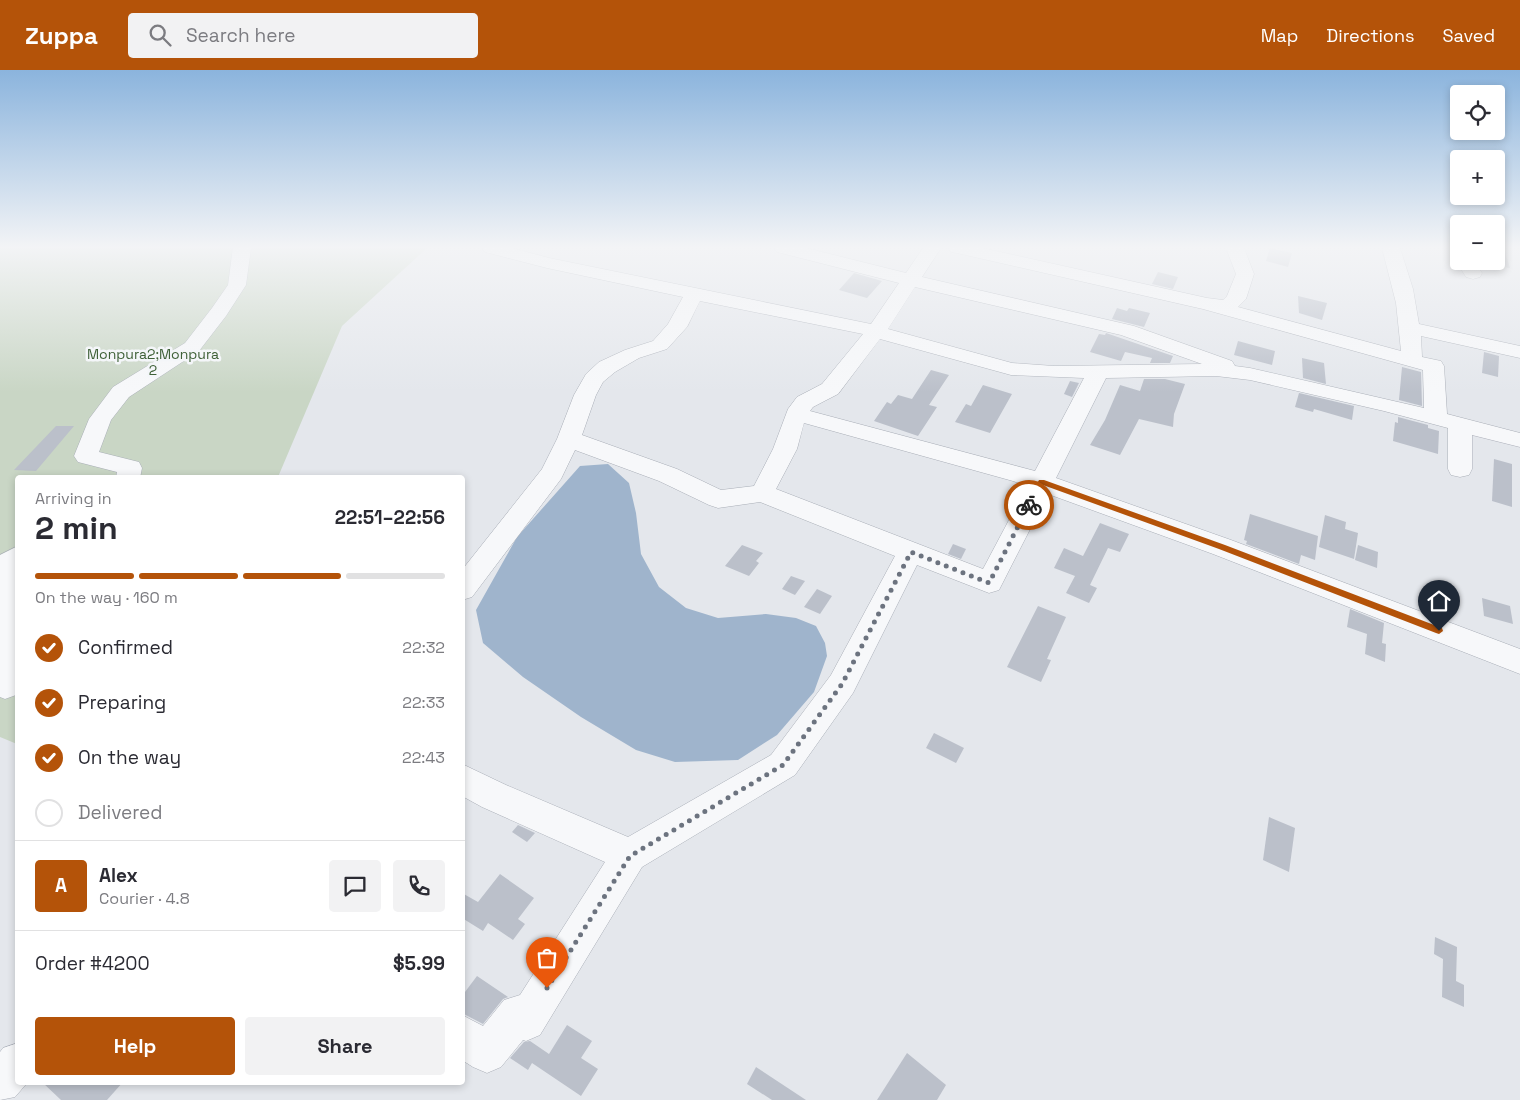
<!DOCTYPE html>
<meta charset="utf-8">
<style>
body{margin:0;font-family:"Space Grotesk",sans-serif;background:#f2f2f3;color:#2b2b33;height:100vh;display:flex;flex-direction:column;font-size:19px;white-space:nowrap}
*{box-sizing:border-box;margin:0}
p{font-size:16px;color:#7c7c81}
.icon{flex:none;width:28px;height:28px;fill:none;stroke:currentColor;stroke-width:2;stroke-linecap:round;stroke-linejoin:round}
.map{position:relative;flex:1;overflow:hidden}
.side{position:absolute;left:15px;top:405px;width:450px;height:610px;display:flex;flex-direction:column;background:#fff;border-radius:5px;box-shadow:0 2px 8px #0003}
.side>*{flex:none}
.tools{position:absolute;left:1450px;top:15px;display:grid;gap:10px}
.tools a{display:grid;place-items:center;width:55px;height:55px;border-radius:5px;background:#fff;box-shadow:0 2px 8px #0003;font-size:25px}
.pin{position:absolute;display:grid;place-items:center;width:42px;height:42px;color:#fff;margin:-51px -21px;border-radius:50% 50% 50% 0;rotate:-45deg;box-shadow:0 0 5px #0007}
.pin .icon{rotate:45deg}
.courier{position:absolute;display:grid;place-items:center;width:50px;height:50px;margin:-25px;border:4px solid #b45309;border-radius:50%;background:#fff;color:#222;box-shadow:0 1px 6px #0007}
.summary em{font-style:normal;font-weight:700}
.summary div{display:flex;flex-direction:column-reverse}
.summary{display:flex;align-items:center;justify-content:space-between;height:85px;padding:0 20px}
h1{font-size:32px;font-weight:700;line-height:38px}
.bar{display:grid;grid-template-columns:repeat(4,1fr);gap:8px 5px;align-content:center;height:60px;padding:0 20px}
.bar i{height:6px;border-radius:4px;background:#e1e1e2}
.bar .selected{background:#b45309}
.bar p{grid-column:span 4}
.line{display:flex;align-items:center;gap:12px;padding:0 20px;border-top:1px solid #e1e1e2}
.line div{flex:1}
.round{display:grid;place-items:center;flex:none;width:52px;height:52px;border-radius:5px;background:#f2f2f3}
ol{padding:0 20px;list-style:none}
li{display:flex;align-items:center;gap:15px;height:55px}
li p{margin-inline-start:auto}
li .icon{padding:5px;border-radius:50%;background:#b45309;color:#fff;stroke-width:4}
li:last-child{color:#7c7c81}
li i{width:28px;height:28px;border:2px solid #e1e1e2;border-radius:50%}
.button{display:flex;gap:10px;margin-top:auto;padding:10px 20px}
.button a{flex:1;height:58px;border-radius:5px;background:#b45309;color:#fff;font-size:20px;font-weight:700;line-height:58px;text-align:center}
.button a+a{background:#f2f2f3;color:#2b2b33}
header{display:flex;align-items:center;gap:30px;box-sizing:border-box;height:70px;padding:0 25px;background:#b45309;color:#fff}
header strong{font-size:24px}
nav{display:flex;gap:28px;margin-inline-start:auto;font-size:18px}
.search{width:350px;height:45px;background:#f2f2f3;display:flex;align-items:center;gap:12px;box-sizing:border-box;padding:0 18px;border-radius:5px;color:#7c7c81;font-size:19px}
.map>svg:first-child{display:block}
</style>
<header>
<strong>Zuppa</strong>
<div class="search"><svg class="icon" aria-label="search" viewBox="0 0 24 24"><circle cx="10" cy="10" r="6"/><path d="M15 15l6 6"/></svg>Search here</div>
<nav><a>Map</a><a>Directions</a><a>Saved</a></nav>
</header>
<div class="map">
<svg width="1520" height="1030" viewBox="0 0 1520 1030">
<rect width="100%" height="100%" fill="#e4e7ec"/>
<polygon fill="#c9d6c5" points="0,178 427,178 342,256 278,407 18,408 17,674 0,667"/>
<polygon fill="#9fb4cc" points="608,394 629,413 636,443 641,484 659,517 686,538 718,548 766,544 796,548 816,556 825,573 827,586 814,622 777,665 738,690 675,692 636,680 581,647 523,607 483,573 476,540 517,467 580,396"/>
<g fill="#bbc0ca">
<polygon points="1270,178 1292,183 1288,197 1266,191"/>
<polygon points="1496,178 1504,178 1510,198 1492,195 1491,191 1496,191"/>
<polygon points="1158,202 1178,207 1173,219 1152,214"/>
<polygon points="854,203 882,211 867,228 839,220"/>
<polygon points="1298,226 1327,233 1322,250 1299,243"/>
<polygon points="1117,238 1127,241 1129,238 1150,243 1144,257 1112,249"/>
<polygon points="1106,263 1173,286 1170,293 1150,293 1152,288 1125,282 1121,291 1090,282 1099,264 1105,265"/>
<polygon points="1238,271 1275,281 1272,295 1234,285"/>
<polygon points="1484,282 1499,286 1498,307 1482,303"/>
<polygon points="1302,288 1324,293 1326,314 1303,308"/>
<polygon points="1402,297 1421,302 1422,336 1399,330"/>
<polygon points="931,300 949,305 929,335 937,337 918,366 874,351 887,332 891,334 898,325 912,329"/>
<polygon points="1144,309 1165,309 1185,314 1174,344 1173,357 1139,349 1120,385 1090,375 1105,350 1120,315 1140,321"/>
<polygon points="1070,311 1079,313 1072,327 1064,324"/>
<polygon points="983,315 1012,324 990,363 955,352 966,334 971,336"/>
<polygon points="1299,323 1354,336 1352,350 1314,339 1313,342 1295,337"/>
<polygon points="1398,347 1428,355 1428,358 1439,361 1438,384 1393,371 1395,352 1398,353"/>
<polygon points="56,356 74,356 36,401 14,400"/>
<polygon points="1494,389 1512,394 1512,437 1492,431"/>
<polygon points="1250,444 1318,466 1315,490 1301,485 1299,494 1246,474 1247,471 1244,470"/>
<polygon points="1325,445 1346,452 1345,459 1358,463 1354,489 1319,477"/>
<polygon points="1100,453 1129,464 1120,482 1108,478 1090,515 1097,518 1089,533 1066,523 1075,506 1054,498 1064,478 1083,486"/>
<polygon points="953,474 966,479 961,489 948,484"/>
<polygon points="742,475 763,483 756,491 759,493 749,506 725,496"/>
<polygon points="1358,475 1378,482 1377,498 1355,490"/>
<polygon points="791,506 805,511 795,525 782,519"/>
<polygon points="817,519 832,526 820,544 804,537"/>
<polygon points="1482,528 1510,536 1513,554 1484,546"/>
<polygon points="1038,536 1066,547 1047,589 1051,590 1041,612 1007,597"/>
<polygon points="1350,539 1384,553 1382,573 1386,574 1385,592 1365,584 1367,564 1347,557"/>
<polygon points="934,663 964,678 956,693 926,678"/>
<polygon points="1269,747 1295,758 1289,802 1263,790"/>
<polygon points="518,755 535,763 527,772 512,762"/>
<polygon points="500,804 534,828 518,849 525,854 513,870 488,853 483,861 462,848 462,823 478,832"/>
<polygon points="1435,867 1457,877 1456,911 1464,915 1464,937 1442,927 1443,889 1434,884"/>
<polygon points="477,906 508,927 503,929 483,954 462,943 462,926"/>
<polygon points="567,955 592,971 581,988 598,999 581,1026 532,993 528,1000 510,988 524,972 530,971 549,984"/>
<polygon points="907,983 946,1015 937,1030 877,1030"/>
<polygon points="756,997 806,1030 772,1030 747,1014"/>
<polygon points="42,1012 123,1012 107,1030 61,1030"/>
</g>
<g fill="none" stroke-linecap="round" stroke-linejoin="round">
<g stroke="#a9aeb7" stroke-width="1">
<g id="minor">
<polygon points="233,178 251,178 246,215 226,246 199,281 129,327 111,350 99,382 139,392 142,398 140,408 116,408 117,402 78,392 74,386 89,349 113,317 185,273 212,238 228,215"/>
<path d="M482 178H512L549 188 871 254 899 213 777 182 774 178H806L906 203 923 178H941L922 207 1134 256 1232 291 1235 296 1250 298 1424 338 1423 300 1203 239 957 183 951 182 948 178H982L1207 228 1223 230 1227 226 1236 204 1226 178H1244L1254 204 1246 229 1238 237 1401 281 1396 233 1382 178H1400L1413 219 1419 254 1520 276V288L1421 266 1422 287 1441 291 1444 296 1447 344 1520 363V377L1472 365V399L1469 405 1460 407 1451 405 1448 399V358L1384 341 1250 310 1216 306 1106 308 1056 408 1231 470 1520 579V604L1213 484 1048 424 999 520 989 523 917 495 853 623 795 705 642 797 540 965 526 971 523 970 501 997 487 1003 473 997 462 990V945L483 956 504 930 520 925 605 792 482 737 462 726V694L506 715 628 767 771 685 831 605 895 486 760 432 718 438 709 435 659 411 575 380 561 409 472 527 462 530V500L542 399 557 369 574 325 586 304 599 292 625 280 653 271 668 254 683 227 547 198 485 182ZM915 217 1121 265 1202 294 1054 296 1012 293 888 259ZM700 231 863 264 822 314 797 327 788 339 773 379 754 416 721 420 677 399 582 365 596 325 603 312 615 302 639 288 667 279 687 257ZM880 269 1011 305 1084 308 1035 401 810 341 813 337 838 324ZM804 353 1013 411 1027 416 983 499 776 419 797 379Z"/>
<polygon points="1459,187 1459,191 1474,191 1482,203 1480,207 1473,209 1466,207 1456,191"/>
<polygon points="18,476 18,621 16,625 5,629 0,627 0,485"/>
<polygon points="18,973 18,1012 28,1012 15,1027 0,1030 0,982 3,978"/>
</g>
</g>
<use href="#minor" fill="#f7f8fa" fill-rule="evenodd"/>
</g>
<linearGradient id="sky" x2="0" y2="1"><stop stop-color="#8bb4dd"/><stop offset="0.55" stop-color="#f3f4f6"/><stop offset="1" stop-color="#f3f4f6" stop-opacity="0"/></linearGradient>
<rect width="1520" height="322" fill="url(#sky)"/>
<polygon fill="#b45309" points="1039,410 1044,410 1225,475 1442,558 1443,561 1439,564 1436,563 1219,479 1043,415 1032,437 1026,437 1025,435"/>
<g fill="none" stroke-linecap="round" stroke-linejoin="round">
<polyline stroke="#6c737f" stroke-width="5" stroke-dasharray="0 9" points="547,918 630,786 783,695 842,614 911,482 989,513 1029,435"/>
</g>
<g text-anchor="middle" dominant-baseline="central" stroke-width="5" stroke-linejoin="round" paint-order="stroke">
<g font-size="14" fill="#3f6138" stroke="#f4f6f9">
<text x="153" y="284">Monpura2;Monpura<tspan x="153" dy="16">2</tspan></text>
</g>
</g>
</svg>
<div class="tools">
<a><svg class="icon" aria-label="locate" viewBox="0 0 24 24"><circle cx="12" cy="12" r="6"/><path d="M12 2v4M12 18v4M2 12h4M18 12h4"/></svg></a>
<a>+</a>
<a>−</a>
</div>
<div class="pin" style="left:547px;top:918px;background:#ea580c"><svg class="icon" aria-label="bag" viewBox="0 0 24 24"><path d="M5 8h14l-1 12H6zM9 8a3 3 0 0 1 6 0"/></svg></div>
<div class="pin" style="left:1439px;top:561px;background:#1f2937"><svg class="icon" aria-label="home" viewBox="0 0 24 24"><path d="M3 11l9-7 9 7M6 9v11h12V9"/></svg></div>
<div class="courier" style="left:1029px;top:435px"><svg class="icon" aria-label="bike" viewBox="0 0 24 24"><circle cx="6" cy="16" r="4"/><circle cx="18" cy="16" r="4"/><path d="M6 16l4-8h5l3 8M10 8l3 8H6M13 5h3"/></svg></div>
<section class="side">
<div class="summary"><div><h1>2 min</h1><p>Arriving in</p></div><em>22:51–22:56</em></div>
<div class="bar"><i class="selected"></i><i class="selected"></i><i class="selected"></i><i></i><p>On the way · 160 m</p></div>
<ol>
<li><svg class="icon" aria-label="check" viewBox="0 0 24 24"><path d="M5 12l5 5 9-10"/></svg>Confirmed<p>22:32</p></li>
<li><svg class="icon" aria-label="check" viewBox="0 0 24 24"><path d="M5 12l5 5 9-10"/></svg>Preparing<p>22:33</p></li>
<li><svg class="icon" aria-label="check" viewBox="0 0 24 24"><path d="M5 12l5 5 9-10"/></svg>On the way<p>22:43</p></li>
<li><i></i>Delivered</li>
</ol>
<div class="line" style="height:90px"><b class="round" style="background:#b45309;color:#fff">A</b><div><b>Alex</b><p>Courier · 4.8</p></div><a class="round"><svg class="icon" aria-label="chat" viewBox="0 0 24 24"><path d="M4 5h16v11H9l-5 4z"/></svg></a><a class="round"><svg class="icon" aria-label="phone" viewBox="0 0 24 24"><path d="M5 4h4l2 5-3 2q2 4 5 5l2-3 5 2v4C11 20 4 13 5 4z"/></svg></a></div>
<div class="line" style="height:65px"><div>Order #4200</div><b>$5.99</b></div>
<div class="button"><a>Help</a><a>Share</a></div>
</section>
</div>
